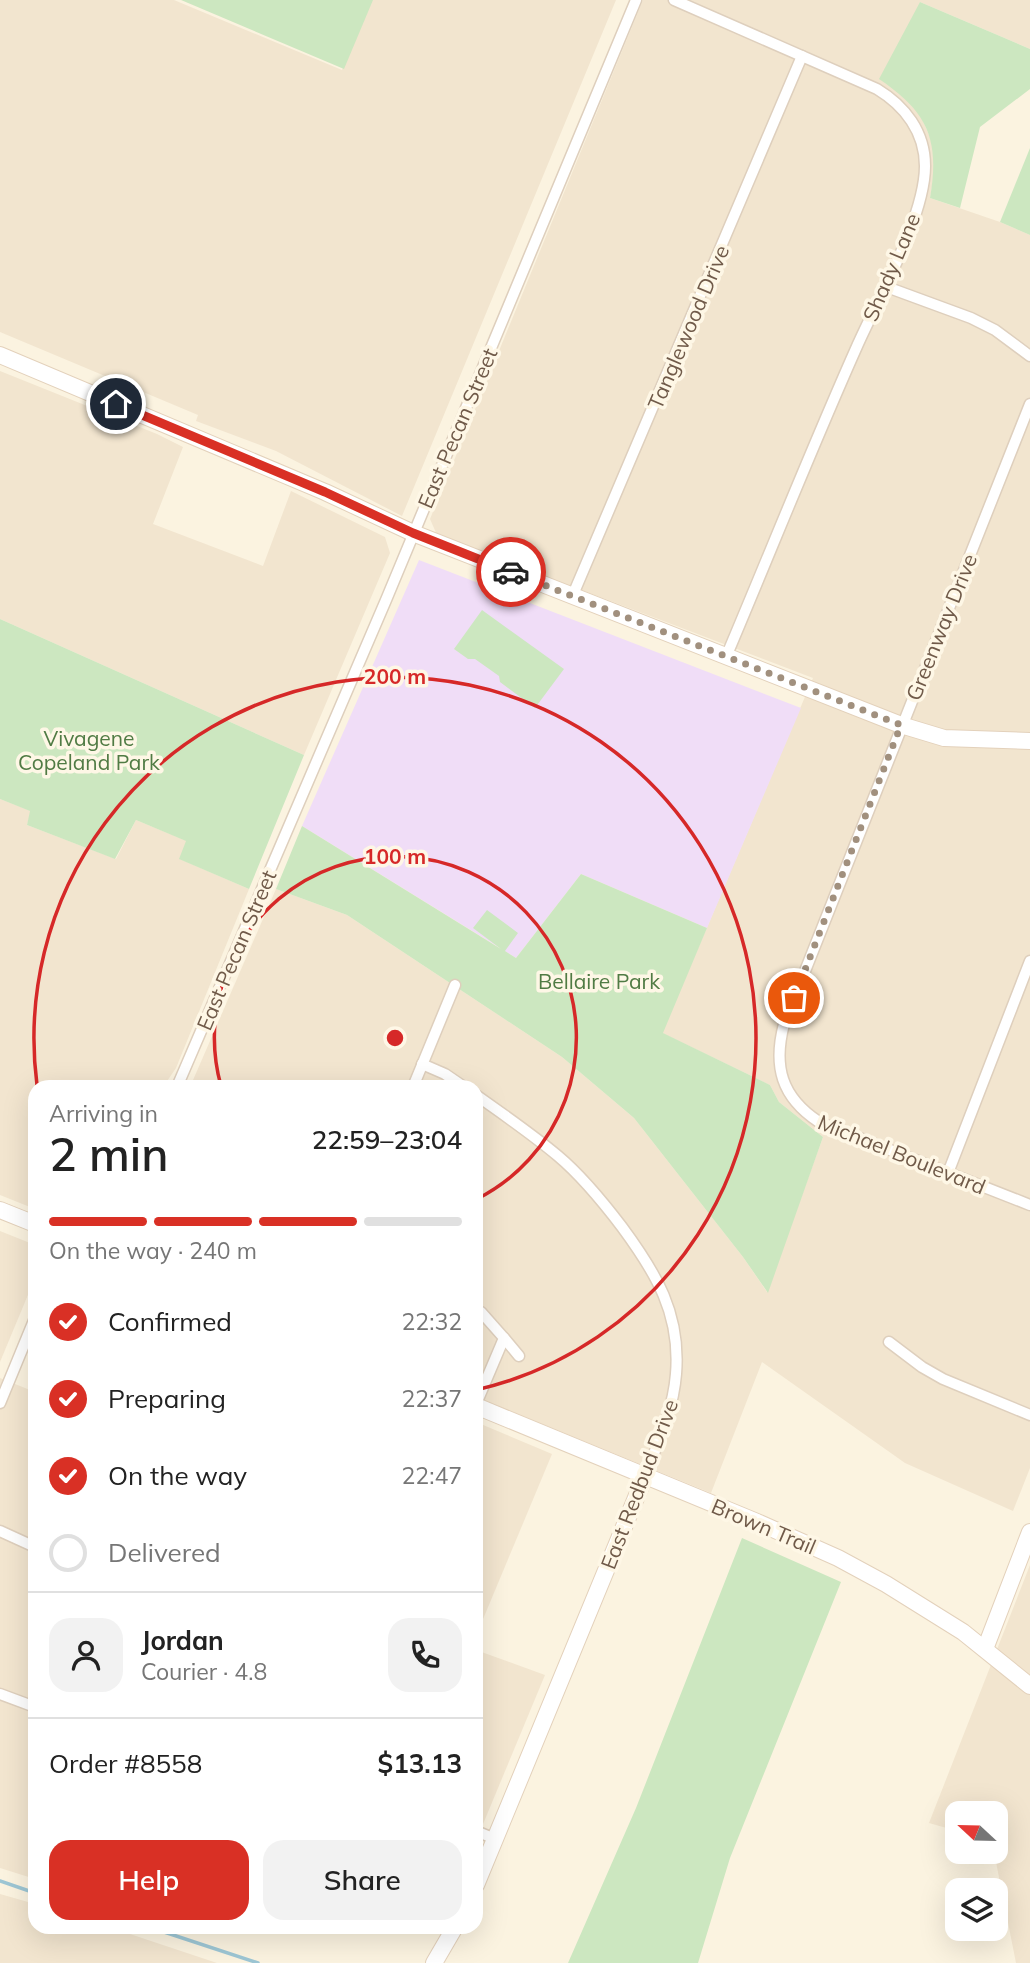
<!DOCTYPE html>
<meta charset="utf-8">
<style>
body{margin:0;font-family:Mulish,sans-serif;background:#f2f2f2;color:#222;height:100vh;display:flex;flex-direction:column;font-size:26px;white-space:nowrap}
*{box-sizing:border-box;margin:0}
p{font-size:23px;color:#767676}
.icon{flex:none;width:38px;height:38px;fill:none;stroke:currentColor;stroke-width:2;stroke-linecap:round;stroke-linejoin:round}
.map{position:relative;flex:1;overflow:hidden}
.drawer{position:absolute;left:28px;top:1080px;width:455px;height:854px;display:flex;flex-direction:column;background:#fff;border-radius:21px;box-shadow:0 7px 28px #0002}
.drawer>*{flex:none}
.needle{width:46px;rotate:292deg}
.fabs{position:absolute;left:945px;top:1801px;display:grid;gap:14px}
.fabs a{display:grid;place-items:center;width:63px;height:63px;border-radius:14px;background:#fff;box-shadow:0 7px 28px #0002;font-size:35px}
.pin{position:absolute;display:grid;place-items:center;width:60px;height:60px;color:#fff;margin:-30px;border:4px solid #fff;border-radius:50%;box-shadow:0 2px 7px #0007}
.courier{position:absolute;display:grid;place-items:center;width:70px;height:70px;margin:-35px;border:5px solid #d93025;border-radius:50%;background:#fff;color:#222;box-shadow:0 2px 9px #0007}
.head em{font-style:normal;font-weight:600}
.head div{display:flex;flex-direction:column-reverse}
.head{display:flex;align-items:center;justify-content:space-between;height:119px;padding:0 21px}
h1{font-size:46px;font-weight:600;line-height:52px}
.bar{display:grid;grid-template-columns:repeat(4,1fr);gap:10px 7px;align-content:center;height:84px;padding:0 21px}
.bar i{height:9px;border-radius:5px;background:#e0e0e0}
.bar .current{background:#d93025}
.bar p{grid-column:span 4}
.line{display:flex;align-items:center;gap:18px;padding:0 21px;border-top:2px solid #e0e0e0}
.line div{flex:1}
.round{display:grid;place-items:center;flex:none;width:74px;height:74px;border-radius:21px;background:#f2f2f2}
ol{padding:0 21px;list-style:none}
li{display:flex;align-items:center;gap:21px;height:77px}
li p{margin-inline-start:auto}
li .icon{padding:7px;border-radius:50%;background:#d93025;color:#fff;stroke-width:4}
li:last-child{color:#767676}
li i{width:38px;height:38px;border:4px solid #e0e0e0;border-radius:50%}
.action{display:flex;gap:14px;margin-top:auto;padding:14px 21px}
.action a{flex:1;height:80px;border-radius:21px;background:#d93025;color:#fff;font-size:28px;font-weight:600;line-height:80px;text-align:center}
.action a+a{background:#f2f2f2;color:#222}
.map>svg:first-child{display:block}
</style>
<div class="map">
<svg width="1030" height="1963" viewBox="0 0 1030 1963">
<rect width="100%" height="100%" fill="#fbf3e0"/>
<g fill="#f2e5cf">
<polygon points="0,0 174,0 342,70 371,0 616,0 402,516 276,451 196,421 198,415 0,332"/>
<polygon points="643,0 1030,0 1030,49 920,2 903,95 921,116 932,142 935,170 930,198 1000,222 1030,235 1030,1468 1013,1511 905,1463 762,1362 711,1493 476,1397 476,1087 190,1087 276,889 347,915 562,1057 634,1118 743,1257 767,1292 823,1137 779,1102 770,1085 662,1033 813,678 437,535 430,519"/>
<polygon points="0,371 157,434 183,447 153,524 263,566 291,491 385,537 390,553 304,755 0,619"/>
<polygon points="0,799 31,811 27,825 116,859 136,820 187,841 180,859 249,889 176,1068 163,1087 35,1087 35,1209 0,1195"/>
<polygon points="0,1231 35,1245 35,1278 0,1362"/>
<polygon points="0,1378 35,1392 35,1879 0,1868"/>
<polygon points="476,1422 552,1454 476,1636"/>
<polygon points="1030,1565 1030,1963 1016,1963 994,1852 996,1813 957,1813 957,1831 929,1823"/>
<polygon points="476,1650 545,1675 476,1841"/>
<polygon points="0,1894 35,1904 35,1927 109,1927 217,1963 0,1963"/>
</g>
<polygon fill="#f0ddf7" points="419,560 801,708 707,928 581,874 516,958 302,826"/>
<g fill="#cce7c0">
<polygon points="181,0 373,0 344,69"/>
<path d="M920 2 1030 49V89L980 127 960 208 930 198C940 140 928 112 879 79Z"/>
<polygon points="1030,148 1030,235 1000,222"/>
<polygon points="482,610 564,669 535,708 500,682 499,676 475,659 468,659 454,649"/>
<polygon points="0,619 304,755 249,889 179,859 186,841 136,820 115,859 27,825 30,811 0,799"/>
<polygon points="302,826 501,949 473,928 487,910 518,933 505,951 516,958 581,874 707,928 663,1033 770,1085 779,1102 823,1137 768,1293 743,1257 634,1118 562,1057 347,915 276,889"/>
<polygon points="742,1538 841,1582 730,1858 698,1963 568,1963 636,1808"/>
</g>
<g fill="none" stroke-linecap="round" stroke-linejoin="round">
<g stroke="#9dc6d4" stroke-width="3.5">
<polyline points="0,1881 35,1893"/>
<polyline points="149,1927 258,1963"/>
</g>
<g stroke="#decfbd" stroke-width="13">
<g id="street">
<path d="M674 0 877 89C905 106 925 132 925 166 925 216 879 297 858 344 812 447 770 553 726 657"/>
<polyline points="884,286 971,318 995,330 1030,356"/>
<path d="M1030 404 784 1024C773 1066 781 1097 819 1122L1030 1205"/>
<polyline points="572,597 802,56"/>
<polyline points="422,1064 445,1074 464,1087"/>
<polyline points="177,1087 386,600 636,0"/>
<polyline points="413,1087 455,985"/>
<path d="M476 1095C504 1115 532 1134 558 1156 583 1177 603 1202 622 1227 656 1273 681 1314 676 1374 673 1411 658 1443 645 1476"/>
<polyline points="948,1173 1030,961"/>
<polyline points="504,1338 519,1356"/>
<polyline points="889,1342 922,1367 943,1379 1030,1415"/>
<polyline points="0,1403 35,1318"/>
<polyline points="476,1404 504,1338 481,1312"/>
<polyline points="0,1531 35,1547"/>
<polyline points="0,1694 35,1707"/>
<polyline points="476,1831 495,1839"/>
</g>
</g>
<g stroke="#e3d1bb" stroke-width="18">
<g id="secondary">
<polyline points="0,355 325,492 413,533 901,725 944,738 1030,741"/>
<polyline points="0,1210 35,1224"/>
<polyline points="476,1406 757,1522 838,1558 886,1584 963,1632 1030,1686"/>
<polyline points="985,1649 1030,1532"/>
<polyline points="476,1885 645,1476"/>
<polyline points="434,1963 455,1927"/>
</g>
</g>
<use href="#street" stroke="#fff" stroke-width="10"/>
<use href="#secondary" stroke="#fff" stroke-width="16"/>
</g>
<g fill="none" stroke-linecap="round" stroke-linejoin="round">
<polyline stroke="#a1907e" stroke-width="7" stroke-dasharray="0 12.6" points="511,572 901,725 794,998"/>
<polyline stroke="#d93025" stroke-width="9" points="116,404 325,492 413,533 511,572"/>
</g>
<g fill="none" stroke="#d62828" stroke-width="3.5">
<path d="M221 1086A181 181 0 1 1 477 1199"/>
<path d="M37 1085A361 361 0 1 1 476 1390"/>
</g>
<g text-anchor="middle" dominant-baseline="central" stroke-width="7" stroke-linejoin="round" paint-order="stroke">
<g font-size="21" fill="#705a49" stroke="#fef7e6">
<text transform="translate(891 267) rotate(-67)">Shady Lane</text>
<text transform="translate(688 327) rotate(-67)">Tanglewood Drive</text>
<text transform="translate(457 428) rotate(-67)">East Pecan Street</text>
<text transform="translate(941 627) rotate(-68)">Greenway Drive</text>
<text transform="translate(236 950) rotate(-67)">East Pecan Street</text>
<text transform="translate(902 1154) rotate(22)">Michael Boulevard</text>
<text transform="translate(639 1484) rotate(-69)">East Redbud Drive</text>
<text transform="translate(764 1526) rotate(23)">Brown Trail</text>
</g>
<g font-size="21" fill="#507b44" stroke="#fef7e6">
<text x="89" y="738">Vivagene<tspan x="89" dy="24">Copeland Park</tspan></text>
<text x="599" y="981">Bellaire Park</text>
</g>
</g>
<circle cx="395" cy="1038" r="10" fill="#d62828" stroke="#fef7e6" stroke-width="3.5"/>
<g font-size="21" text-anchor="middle" font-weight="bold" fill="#d62828" stroke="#fef7e6" stroke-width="7" stroke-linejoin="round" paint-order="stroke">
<text x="395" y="684">200 m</text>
<text x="395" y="864">100 m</text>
</g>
</svg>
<div class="fabs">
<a><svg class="needle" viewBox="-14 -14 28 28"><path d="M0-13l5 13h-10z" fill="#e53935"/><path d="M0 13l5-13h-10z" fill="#767676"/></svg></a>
<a><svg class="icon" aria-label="layers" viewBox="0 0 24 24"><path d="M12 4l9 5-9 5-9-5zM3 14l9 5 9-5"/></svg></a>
</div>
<div class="pin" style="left:794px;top:998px;background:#ea580c"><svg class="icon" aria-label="bag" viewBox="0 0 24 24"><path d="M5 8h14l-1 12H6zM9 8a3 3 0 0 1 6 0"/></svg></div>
<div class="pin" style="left:116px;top:404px;background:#1f2937"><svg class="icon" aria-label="home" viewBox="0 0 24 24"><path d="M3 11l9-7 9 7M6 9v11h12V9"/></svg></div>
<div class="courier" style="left:511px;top:572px"><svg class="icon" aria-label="car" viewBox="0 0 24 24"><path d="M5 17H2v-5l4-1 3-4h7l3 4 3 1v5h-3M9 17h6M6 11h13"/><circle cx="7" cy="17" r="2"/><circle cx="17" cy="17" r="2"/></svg></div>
<section class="drawer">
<div class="head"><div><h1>2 min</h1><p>Arriving in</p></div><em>22:59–23:04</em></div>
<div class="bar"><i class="current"></i><i class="current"></i><i class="current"></i><i></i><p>On the way · 240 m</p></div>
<ol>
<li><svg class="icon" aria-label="check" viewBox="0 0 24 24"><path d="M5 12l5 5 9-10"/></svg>Confirmed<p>22:32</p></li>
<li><svg class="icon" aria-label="check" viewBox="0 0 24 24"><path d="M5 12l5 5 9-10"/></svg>Preparing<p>22:37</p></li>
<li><svg class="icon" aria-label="check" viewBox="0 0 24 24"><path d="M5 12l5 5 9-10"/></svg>On the way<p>22:47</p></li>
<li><i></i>Delivered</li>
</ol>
<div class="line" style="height:126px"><a class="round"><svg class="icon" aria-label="person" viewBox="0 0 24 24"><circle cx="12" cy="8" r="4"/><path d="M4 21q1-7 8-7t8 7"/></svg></a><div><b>Jordan</b><p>Courier · 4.8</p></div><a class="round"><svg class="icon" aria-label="phone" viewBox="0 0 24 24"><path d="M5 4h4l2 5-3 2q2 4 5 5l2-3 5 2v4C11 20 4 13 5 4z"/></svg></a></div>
<div class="line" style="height:91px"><div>Order #8558</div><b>$13.13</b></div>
<div class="action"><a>Help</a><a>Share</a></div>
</section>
</div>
